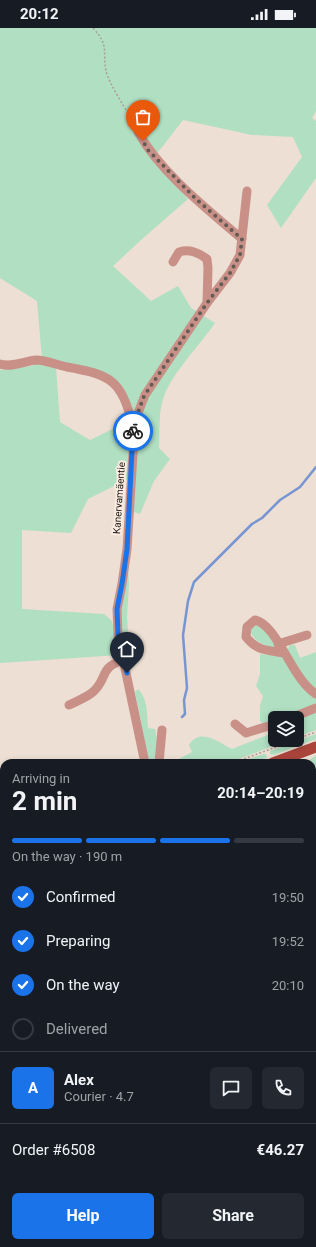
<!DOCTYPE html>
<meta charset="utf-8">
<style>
body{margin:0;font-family:Roboto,sans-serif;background:#242831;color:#f1f3f6;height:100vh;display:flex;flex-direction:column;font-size:15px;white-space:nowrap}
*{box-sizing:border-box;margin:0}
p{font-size:13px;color:#9ea1a6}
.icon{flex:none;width:22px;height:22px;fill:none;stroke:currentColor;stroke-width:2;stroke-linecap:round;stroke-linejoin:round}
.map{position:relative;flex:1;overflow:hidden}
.drawer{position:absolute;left:0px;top:731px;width:316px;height:488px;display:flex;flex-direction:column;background:#171b24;border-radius:12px 12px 0 0;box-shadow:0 2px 6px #0003}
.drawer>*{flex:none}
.controls{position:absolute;left:268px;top:683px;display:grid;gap:8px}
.controls a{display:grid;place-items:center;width:36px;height:36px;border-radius:6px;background:#171b24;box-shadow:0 2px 6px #0003;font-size:20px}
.pin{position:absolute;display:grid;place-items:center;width:34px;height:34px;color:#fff;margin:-41px -17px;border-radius:50% 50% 50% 0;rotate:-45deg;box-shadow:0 0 4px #0007}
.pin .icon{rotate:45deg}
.courier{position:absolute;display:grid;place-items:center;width:40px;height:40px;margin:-20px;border:3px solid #1a73e8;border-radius:50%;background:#fff;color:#222;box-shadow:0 1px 5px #0007}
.headline em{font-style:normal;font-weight:700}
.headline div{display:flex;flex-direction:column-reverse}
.headline{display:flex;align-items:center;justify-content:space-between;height:68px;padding:0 12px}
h1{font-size:26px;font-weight:700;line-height:30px}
.bar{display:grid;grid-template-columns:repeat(4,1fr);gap:6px 4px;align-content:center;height:48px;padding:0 12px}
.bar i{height:5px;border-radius:3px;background:#363941}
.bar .current{background:#1a73e8}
.bar p{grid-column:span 4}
.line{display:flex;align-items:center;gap:10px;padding:0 12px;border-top:1px solid #363941}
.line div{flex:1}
.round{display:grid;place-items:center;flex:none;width:42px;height:42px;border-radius:6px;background:#242831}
ol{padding:0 12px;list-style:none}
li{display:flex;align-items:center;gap:12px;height:44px}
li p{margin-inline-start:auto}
li .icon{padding:4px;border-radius:50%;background:#1a73e8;color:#fff;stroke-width:4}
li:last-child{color:#9ea1a6}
li i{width:22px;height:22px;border:2px solid #363941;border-radius:50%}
.cta{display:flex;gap:8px;margin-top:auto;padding:8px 12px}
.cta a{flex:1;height:46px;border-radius:6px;background:#1a73e8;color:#fff;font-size:16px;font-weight:700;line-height:46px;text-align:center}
.cta a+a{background:#242831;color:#f1f3f6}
.status{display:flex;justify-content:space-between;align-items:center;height:28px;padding:0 20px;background:#171b24;direction:ltr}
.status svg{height:11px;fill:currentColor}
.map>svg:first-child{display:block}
</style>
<div class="status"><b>20:12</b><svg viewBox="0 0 49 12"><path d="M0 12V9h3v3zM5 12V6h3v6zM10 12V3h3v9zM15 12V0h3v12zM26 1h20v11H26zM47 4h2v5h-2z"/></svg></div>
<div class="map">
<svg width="316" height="1219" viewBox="0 0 316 1219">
<rect width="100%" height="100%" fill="#eddfd3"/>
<g fill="#b0dfc2">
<polygon points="0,0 316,0 316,83 312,90 316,93 316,150 281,200 267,177 302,129 293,109 252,107 183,92 152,132 188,171 141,212 113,238 151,273 178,258 191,280 198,284 133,391 113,351 42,331 37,273 0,250"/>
<path d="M202 287 215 295C200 317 173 344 164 368 158 384 160 403 159 420L170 431 154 453 140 486 131 483 135 400 146 369Z"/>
<polygon points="38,334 56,339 60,394 90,412 129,393 131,412 130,450 88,471 71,505 22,502 22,581 104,586 112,593 119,627 0,635 0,342 32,338"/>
<path d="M127 526 129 556 127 589 130 633C109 614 123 552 127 526Z"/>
<path d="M257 597C264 601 274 611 275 619L272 620C261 616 255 614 250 603L252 599Z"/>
<polygon points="290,617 295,617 300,630 316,624 316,662 307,654 287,622"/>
<polygon points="260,626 281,628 316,668 316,702 297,709 297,690 275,690 275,704 266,699 260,693 260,678 263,668 256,658 260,646"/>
<path d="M138 661C148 671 147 687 148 700L155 701C157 712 161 725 154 735L149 734 135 664Z"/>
<path d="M275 704V712H289L228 735H171L192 724 189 717C200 699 218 714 232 721Z"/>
<polygon points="316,706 316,711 274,727 270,726 270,723"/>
<polygon points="263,726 266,726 267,730 247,735 246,732"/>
<polygon points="316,727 316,774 312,776 312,735 307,734"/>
<polygon points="312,807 316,814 316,906 312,901"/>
<polygon points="4,824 4,865 0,868 0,828"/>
<polygon points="316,1111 316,1219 208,1219 208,1215 312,1215 312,1112"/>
</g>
<g fill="#7795d3">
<polygon points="316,920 316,1111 312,1112 312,922"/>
<polygon points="4,1195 4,1215 208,1215 208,1219 0,1219 0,1198"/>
</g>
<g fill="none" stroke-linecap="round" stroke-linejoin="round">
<g stroke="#7795d3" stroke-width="2.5">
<polyline points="182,689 185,686 184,672 187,660 183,607 188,573 194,554 252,496 262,490 280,472 300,459 316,439"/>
<polyline points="312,841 316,838"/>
<polyline points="312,901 316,906"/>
</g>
<g stroke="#aa9f95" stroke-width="1.5" stroke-dasharray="2 2" stroke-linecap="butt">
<path d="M93 0C110 18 102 23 106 43 108 54 128 85 135 97"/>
<polyline points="297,711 316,704"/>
<polyline points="233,735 295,712"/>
<polyline points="0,842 4,837"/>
<polyline points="0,871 4,868"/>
<polyline points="312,1139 316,1139"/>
<polyline points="227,1219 228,1215"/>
</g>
<g stroke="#c99088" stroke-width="9">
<path d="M138 104C161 145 206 180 242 211"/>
<path d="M173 234 179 224C190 221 197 224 207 231L208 240 207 275"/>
<path d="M0 336C12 340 25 333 36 332 46 332 57 337 67 339 112 347 121 352 133 398"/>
<polyline points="278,616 307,607"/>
<path d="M284 625C267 622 257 623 246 609L247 599 255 592C278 597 292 652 316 666"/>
<path d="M69 677C77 673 88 669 94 663 108 650 99 639 124 632"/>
<polyline points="291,690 316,680"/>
<polyline points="235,696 246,705 275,696"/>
<polyline points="145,735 118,607 117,581 122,556 127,521 134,410 133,398 145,367 207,275 230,245 240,227 247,163"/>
<polyline points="159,735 162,702"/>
<polyline points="312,784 316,783"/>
<polyline points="0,994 4,992"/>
<polyline points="0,1130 4,1131"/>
</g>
<g stroke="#aa453c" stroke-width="11">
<polyline points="273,735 316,719"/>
<polyline points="0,892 4,888"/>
</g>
</g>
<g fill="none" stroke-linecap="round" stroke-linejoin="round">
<polyline stroke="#635b54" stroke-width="4" stroke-dasharray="0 7.2" points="133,403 133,398 144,368 207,275 230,245 240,227 242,211 196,171 148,122 143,113"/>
<polyline stroke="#1a73e8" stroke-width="5" points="127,645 118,607 117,581 122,556 127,521 133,403"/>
</g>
<g text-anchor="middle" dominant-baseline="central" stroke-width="4" stroke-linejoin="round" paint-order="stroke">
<g font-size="10" fill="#191410" stroke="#faece0">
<text transform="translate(119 470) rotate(-86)">Kanervamäentie</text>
</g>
</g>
</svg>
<div class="controls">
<a><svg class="icon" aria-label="layers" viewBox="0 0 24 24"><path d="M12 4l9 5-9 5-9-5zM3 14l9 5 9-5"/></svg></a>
</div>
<div class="pin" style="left:143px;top:113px;background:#ea580c"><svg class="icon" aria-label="bag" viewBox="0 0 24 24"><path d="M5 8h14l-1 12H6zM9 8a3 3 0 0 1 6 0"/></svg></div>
<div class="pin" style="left:127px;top:645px;background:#1f2937"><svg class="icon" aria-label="home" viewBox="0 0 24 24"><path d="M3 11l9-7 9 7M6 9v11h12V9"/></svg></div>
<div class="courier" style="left:133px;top:403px"><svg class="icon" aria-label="bike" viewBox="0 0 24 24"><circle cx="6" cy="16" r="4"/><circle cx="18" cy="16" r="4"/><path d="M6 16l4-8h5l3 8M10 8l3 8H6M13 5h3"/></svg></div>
<section class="drawer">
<div class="headline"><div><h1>2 min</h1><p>Arriving in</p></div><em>20:14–20:19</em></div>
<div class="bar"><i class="current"></i><i class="current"></i><i class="current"></i><i></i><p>On the way · 190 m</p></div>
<ol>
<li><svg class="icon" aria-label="check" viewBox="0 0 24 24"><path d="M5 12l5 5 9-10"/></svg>Confirmed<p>19:50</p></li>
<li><svg class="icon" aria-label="check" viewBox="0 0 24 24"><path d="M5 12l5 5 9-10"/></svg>Preparing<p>19:52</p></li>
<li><svg class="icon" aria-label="check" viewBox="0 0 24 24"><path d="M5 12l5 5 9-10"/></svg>On the way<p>20:10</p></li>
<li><i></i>Delivered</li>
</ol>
<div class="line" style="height:72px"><b class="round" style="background:#1a73e8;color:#fff">A</b><div><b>Alex</b><p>Courier · 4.7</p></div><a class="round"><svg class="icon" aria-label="chat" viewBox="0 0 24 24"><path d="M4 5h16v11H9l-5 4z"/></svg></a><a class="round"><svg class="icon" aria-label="phone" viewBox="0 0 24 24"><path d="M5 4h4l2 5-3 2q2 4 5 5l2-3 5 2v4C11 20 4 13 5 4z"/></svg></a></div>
<div class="line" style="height:52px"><div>Order #6508</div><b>€46.27</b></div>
<div class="cta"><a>Help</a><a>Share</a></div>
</section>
</div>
